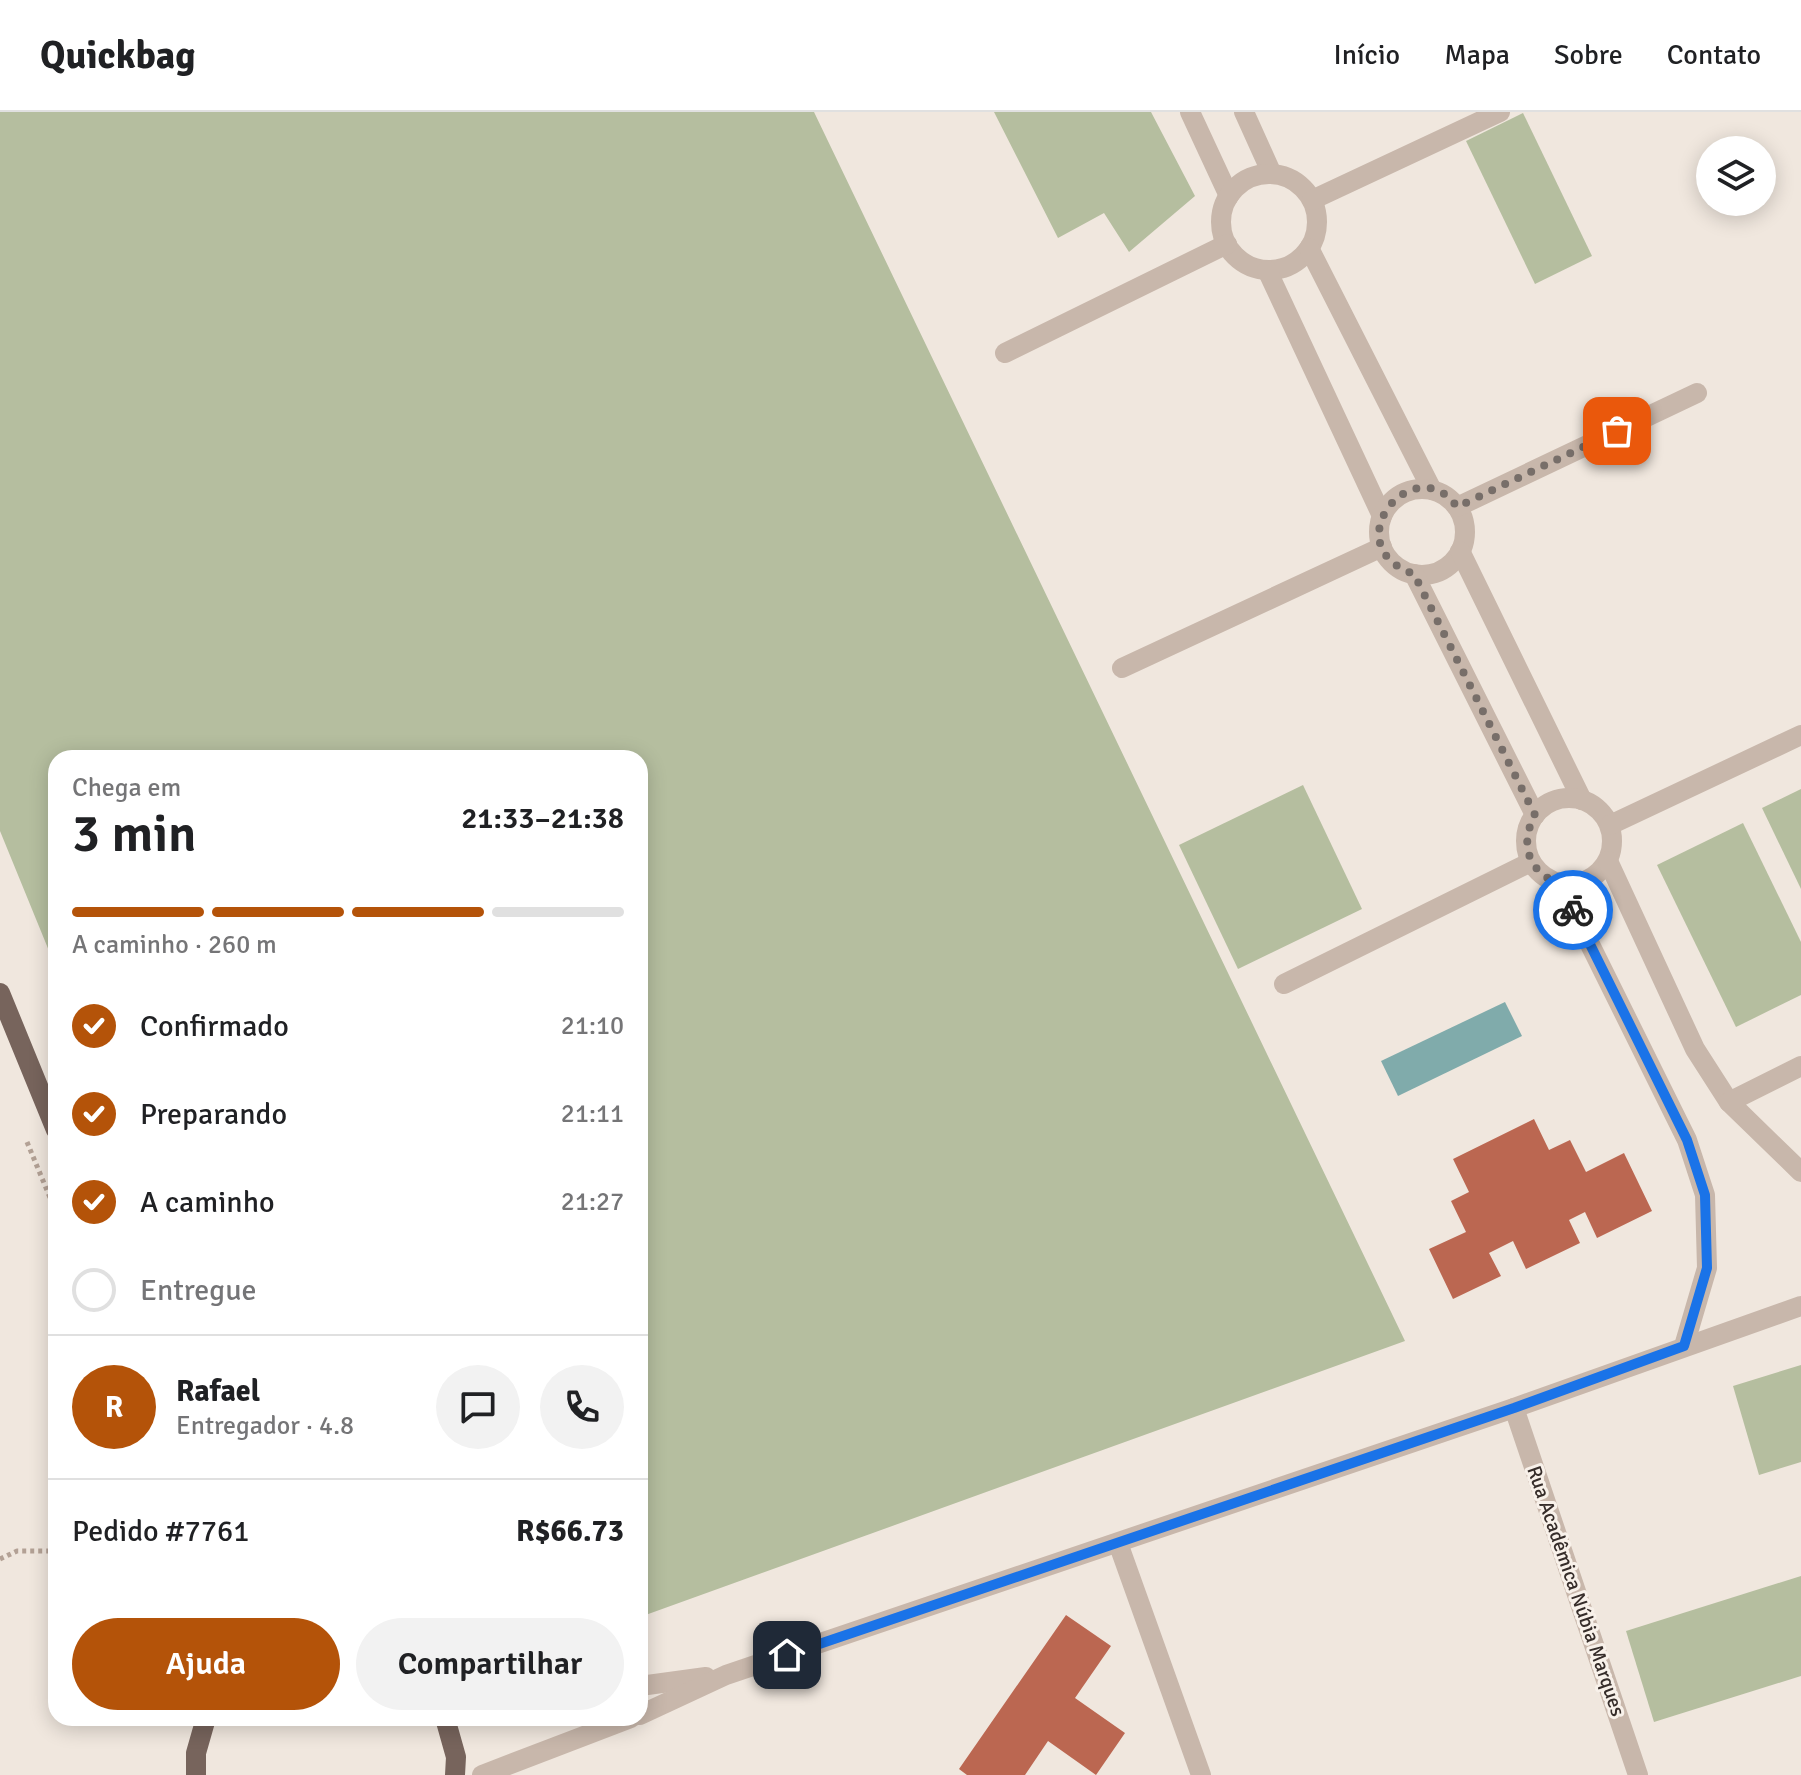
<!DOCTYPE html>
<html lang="pt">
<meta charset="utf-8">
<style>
body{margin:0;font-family:Signika,sans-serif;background:#f2f2f2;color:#202124;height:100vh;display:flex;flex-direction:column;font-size:30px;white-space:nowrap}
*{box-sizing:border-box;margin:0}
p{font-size:26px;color:#757577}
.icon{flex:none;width:44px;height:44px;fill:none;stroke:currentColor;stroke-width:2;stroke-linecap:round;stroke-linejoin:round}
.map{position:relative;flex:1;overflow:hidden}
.drawer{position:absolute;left:48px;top:638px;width:600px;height:976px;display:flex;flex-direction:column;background:#fff;border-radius:24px;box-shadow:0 4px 20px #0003}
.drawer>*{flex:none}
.tools{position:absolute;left:1696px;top:24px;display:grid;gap:16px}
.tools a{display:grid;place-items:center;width:80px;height:80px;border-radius:50%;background:#fff;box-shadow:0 4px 20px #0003;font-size:40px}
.pin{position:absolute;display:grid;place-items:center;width:68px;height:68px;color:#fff;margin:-34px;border-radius:16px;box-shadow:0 4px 12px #0006}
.courier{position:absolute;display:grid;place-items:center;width:80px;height:80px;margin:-40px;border:6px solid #1a73e8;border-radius:50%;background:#fff;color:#222;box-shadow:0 2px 10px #0007}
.headline em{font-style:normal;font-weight:600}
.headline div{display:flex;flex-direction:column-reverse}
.headline{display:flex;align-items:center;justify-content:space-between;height:136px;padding:0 24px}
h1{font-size:52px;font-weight:600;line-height:60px}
.bar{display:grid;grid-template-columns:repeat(4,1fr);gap:12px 8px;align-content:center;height:96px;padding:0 24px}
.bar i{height:10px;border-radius:6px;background:#e0e0e0}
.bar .active{background:#b45309}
.bar p{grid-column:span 4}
.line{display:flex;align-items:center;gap:20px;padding:0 24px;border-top:2px solid #e0e0e0}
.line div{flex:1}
.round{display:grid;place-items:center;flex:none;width:84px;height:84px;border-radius:42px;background:#f2f2f2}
ol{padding:0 24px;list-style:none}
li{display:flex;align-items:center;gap:24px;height:88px}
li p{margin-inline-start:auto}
li .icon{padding:8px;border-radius:50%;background:#b45309;color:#fff;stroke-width:4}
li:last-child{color:#757577}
li i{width:44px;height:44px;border:4px solid #e0e0e0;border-radius:50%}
.action{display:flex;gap:16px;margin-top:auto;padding:16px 24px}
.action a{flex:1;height:92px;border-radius:48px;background:#b45309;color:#fff;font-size:32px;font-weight:600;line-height:92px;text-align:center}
.action a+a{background:#f2f2f2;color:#202124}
header{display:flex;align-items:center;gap:48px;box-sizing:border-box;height:112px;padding:0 40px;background:#fff;border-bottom:2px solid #e0e0e0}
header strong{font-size:38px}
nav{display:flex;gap:44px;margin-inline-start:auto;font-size:28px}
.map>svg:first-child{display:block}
</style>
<header>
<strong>Quickbag</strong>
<nav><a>Início</a><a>Mapa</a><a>Sobre</a><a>Contato</a></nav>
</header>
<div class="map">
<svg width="1801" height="1663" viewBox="0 0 1801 1663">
<rect width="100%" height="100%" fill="#f0e7de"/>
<g fill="#b5be9f">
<polygon points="0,0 814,0 1405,1229 640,1505 640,646 56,646 56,856 0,719"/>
<polygon points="994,0 1151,0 1195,84 1129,140 1104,101 1058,126"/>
<polygon points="1523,1 1592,144 1535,172 1466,29"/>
<polygon points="1303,673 1362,797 1238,857 1179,733"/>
<polygon points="1801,677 1801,777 1762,696"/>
<polygon points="1743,711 1801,830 1801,883 1736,915 1657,753"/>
<polygon points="1801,1253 1801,1350 1759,1363 1733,1274"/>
<polygon points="1801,1464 1801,1564 1654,1610 1626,1519"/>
</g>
<polygon fill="#80abab" points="1505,890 1522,924 1398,984 1381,949"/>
<g fill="#bb6751">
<polygon points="1534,1007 1549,1038 1570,1028 1586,1060 1624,1041 1652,1099 1597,1126 1585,1100 1569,1108 1580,1131 1526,1157 1513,1129 1489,1141 1501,1164 1453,1187 1429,1137 1466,1120 1451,1089 1469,1080 1453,1047"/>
<polygon points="1066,1503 1111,1534 1075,1586 1125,1621 1096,1663 1048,1629 1025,1663 967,1663 959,1657"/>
</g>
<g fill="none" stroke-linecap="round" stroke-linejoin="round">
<g stroke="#b3a195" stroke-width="5" stroke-dasharray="4 4" stroke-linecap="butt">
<polyline points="27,1030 56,1100"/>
<polyline points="0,1447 17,1439 56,1439"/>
</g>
<g stroke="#c8b7ab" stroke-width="20">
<polyline points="1190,0 1229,84"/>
<polyline points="1244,0 1272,62"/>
<circle cx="1269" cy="110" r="48"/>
<polyline points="1312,88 1500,0"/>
<polyline points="1309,136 1432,378"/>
<polyline points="1267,158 1382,404"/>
<polyline points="1005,241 1227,132"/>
<circle cx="1422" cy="420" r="43"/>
<polyline points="1457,395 1697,281"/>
<polyline points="1460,439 1582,688"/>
<polyline points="1414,462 1535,703"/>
<polyline points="1122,556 1382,435"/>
<circle cx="1569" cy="729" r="43"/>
<polyline points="1610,713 1801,623"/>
<polyline points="1608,749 1695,937 1729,990 1801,1060"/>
<polyline points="1560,772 1687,1028 1705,1083 1707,1156 1684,1234"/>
<polyline points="1284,872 1531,750"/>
<polyline points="1729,990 1801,954"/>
<polyline points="1514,1296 1638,1663"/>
<polyline points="1118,1431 1201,1663"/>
<polyline points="640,1574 706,1565"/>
<polyline points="640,1603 726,1563 1514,1296 1801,1194"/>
<polyline points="482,1663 631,1606"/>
</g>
<g stroke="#77645c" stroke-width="20">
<polyline points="0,881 56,1018"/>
<polyline points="445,1606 456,1645 455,1663"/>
<polyline points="196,1663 196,1641 206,1606"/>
</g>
</g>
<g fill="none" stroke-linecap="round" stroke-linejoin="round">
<path stroke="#776e69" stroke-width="8" stroke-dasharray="0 14.4" d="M1573 798 1560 772C1528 760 1519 732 1535 703L1414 462C1332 434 1414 334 1457 395L1617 319"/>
<polyline stroke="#1a73e8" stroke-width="10" points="787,1543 1514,1296 1684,1234 1707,1156 1705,1083 1687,1028 1573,798"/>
</g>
<g text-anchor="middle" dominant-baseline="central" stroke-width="6" stroke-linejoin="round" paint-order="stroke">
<g font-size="20" fill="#362d2a" stroke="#f8f1ea">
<text transform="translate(1576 1479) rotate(71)">Rua Acadêmica Núbia Marques</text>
</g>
</g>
</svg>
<div class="tools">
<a><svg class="icon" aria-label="layers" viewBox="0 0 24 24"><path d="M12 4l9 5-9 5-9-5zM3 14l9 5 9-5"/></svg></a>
</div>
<div class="pin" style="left:1617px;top:319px;background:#ea580c"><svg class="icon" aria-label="bag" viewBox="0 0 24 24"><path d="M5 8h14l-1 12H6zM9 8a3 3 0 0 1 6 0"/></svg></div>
<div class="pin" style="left:787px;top:1543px;background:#1f2937"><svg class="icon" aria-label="home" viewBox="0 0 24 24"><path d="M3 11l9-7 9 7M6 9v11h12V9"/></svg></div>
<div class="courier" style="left:1573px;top:798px"><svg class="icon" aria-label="bike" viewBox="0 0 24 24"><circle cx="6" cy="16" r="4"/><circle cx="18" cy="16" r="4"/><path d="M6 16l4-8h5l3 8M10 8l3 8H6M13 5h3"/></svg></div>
<section class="drawer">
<div class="headline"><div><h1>3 min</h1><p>Chega em</p></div><em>21:33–21:38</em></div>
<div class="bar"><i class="active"></i><i class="active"></i><i class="active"></i><i></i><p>A caminho · 260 m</p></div>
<ol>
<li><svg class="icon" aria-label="check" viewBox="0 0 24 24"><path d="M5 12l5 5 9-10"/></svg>Confirmado<p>21:10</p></li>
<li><svg class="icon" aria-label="check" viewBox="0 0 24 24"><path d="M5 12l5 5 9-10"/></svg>Preparando<p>21:11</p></li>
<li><svg class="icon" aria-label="check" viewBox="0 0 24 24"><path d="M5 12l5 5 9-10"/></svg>A caminho<p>21:27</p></li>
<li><i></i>Entregue</li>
</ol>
<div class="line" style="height:144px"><b class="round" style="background:#b45309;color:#fff">R</b><div><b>Rafael</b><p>Entregador · 4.8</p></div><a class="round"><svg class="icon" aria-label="chat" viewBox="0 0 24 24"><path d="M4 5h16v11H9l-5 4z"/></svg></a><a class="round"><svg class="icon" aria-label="phone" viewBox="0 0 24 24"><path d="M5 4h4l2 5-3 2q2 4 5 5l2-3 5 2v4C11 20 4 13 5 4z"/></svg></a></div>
<div class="line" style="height:104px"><div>Pedido #7761</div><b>R$66.73</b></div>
<div class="action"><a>Ajuda</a><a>Compartilhar</a></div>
</section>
</div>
